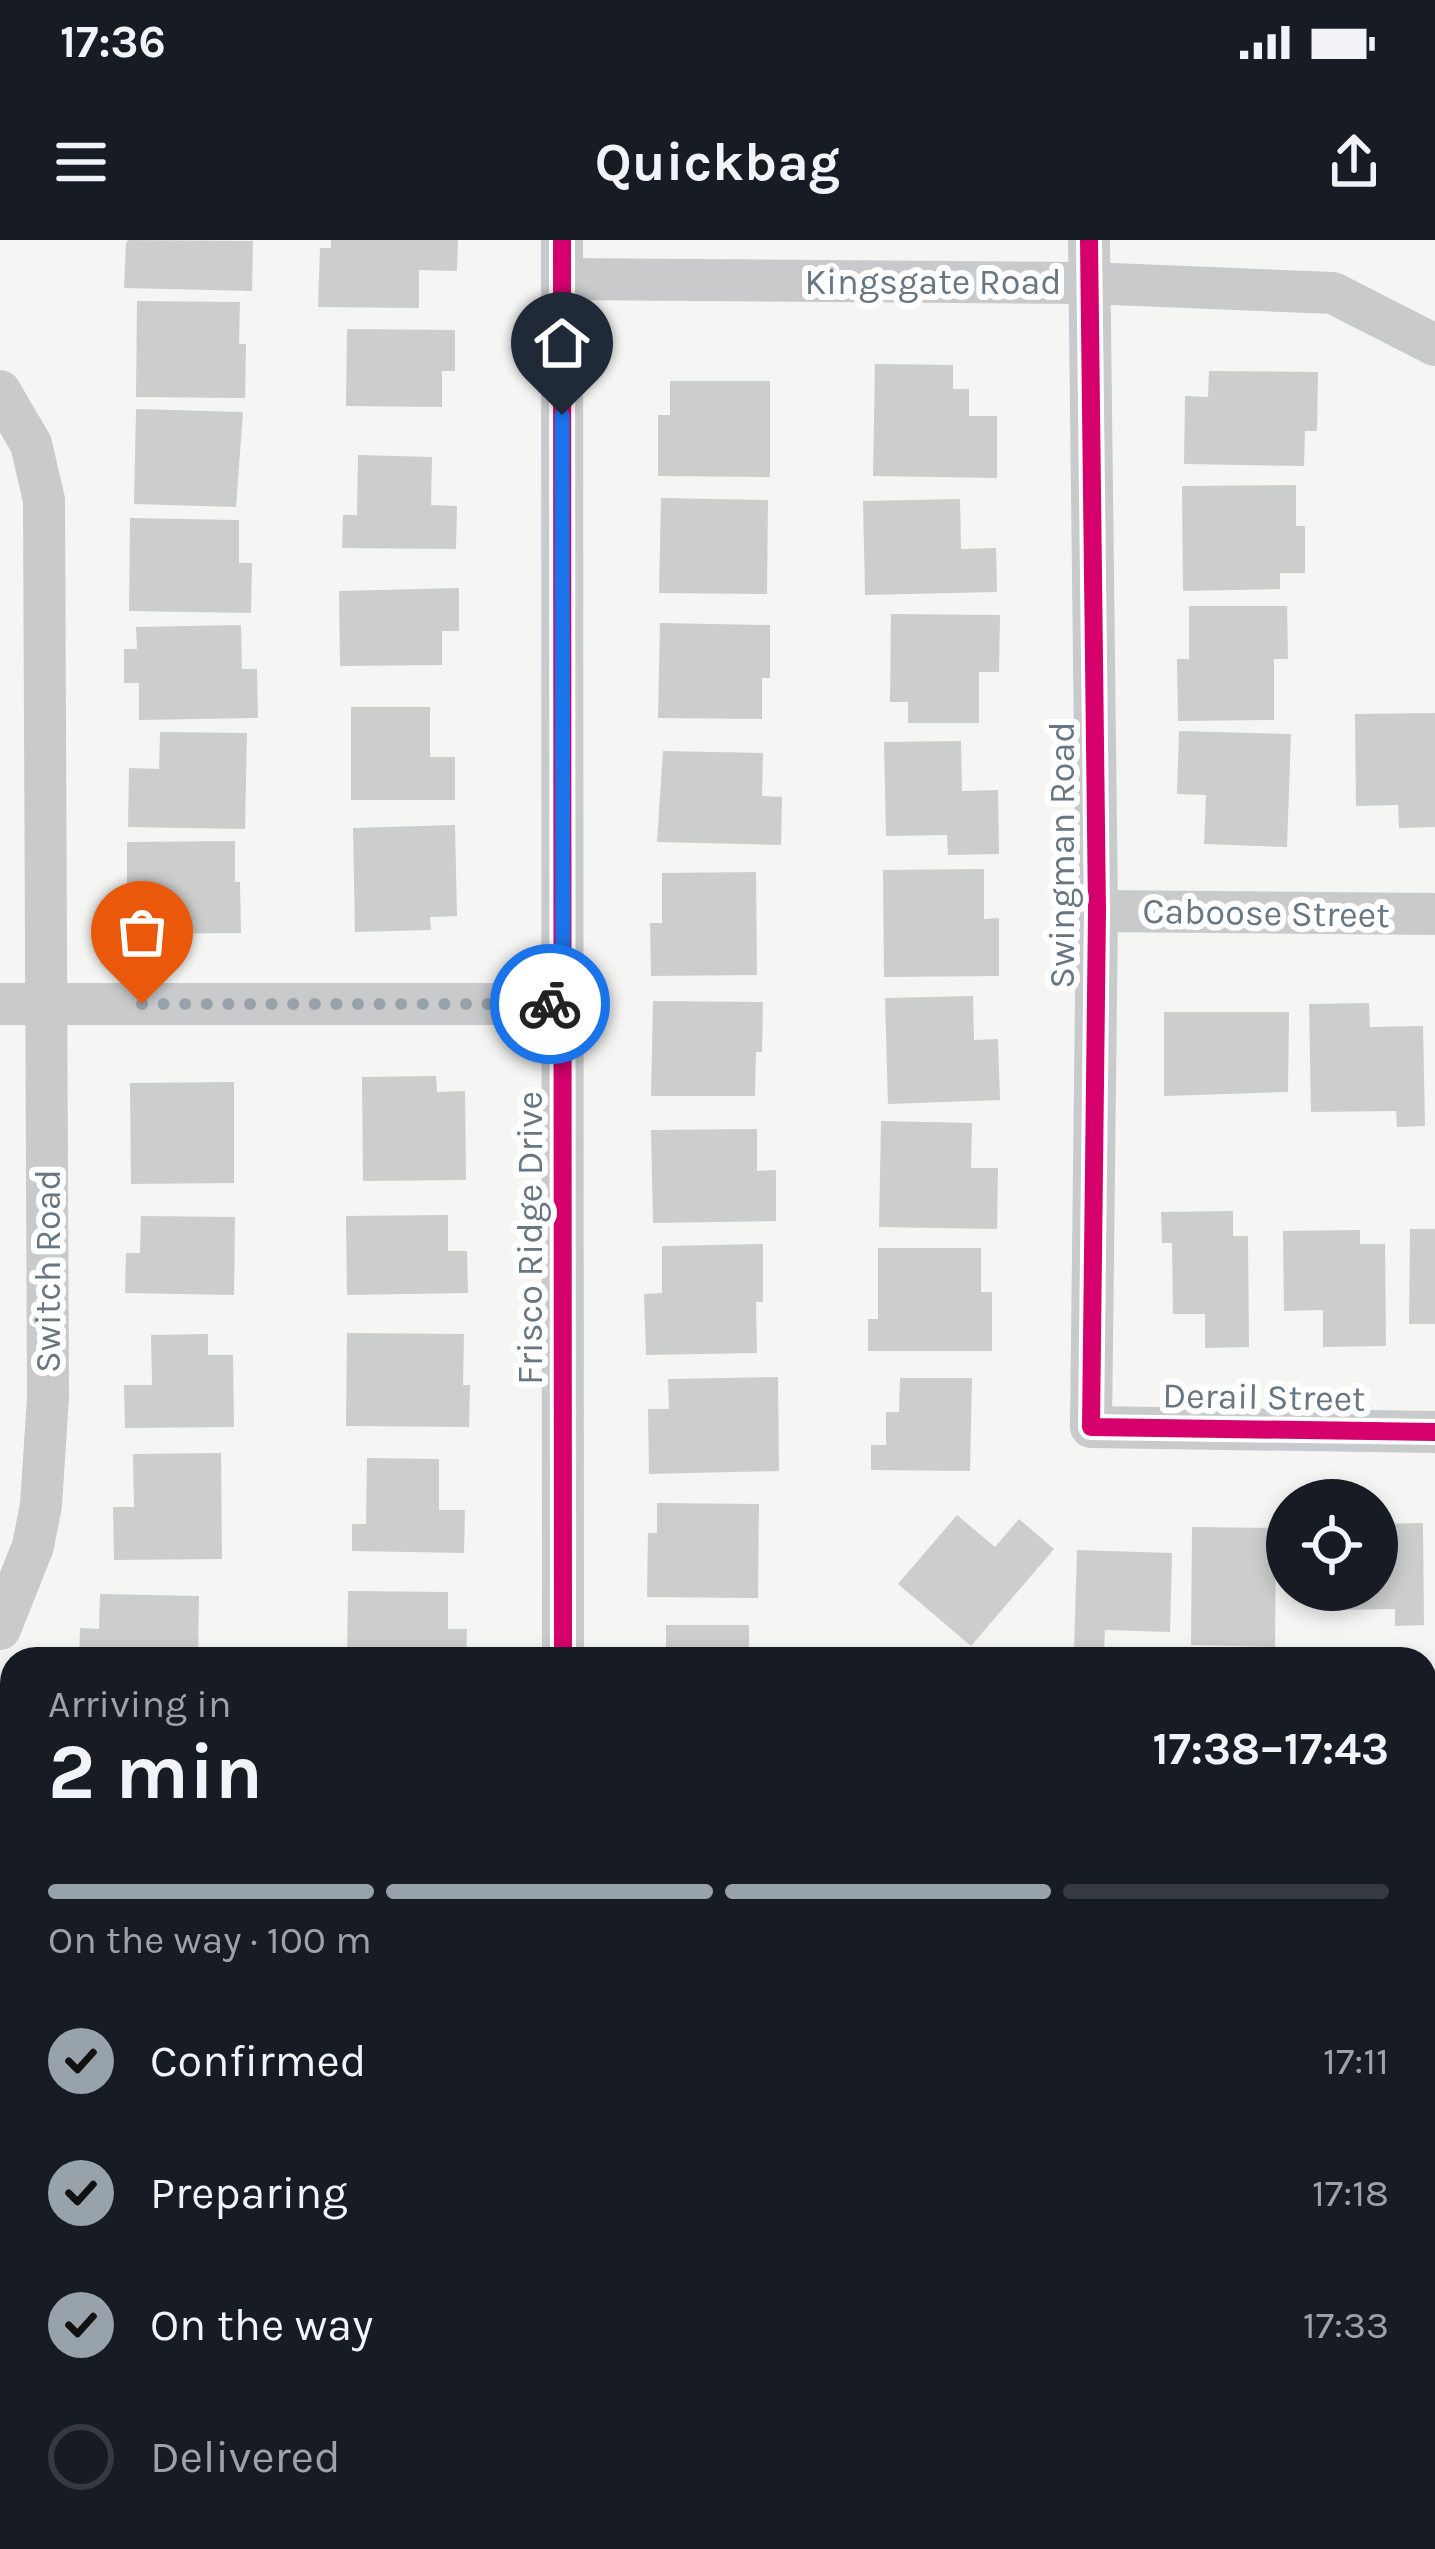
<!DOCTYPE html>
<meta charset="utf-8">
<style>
body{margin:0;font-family:Karla,sans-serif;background:#242831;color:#f1f3f6;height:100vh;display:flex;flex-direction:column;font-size:45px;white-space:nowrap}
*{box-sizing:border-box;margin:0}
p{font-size:39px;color:#9ea1a6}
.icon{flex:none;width:66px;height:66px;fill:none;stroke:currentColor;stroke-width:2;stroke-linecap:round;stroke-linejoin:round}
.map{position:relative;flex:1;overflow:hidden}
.details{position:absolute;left:0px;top:1407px;width:1437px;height:903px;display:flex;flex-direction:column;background:#171b24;border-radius:36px 36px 0 0;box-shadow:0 6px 18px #0003}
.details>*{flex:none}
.tools{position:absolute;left:1266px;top:1239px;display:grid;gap:24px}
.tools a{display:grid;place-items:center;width:132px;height:132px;border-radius:50%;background:#171b24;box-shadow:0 6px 18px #0003;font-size:60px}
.pin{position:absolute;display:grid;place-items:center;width:102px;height:102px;color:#fff;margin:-123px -51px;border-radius:50% 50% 50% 0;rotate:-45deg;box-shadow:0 0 12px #0007}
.pin .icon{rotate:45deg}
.courier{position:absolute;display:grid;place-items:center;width:120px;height:120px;margin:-60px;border:9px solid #1a73e8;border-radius:50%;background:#fff;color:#222;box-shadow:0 3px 15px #0007}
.overview em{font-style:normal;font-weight:700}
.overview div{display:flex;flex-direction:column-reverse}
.overview{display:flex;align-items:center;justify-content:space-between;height:204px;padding:0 48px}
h1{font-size:78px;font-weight:700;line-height:90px}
.bar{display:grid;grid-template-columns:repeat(4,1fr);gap:18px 12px;align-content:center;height:144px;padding:0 48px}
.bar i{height:15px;border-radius:9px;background:#363941}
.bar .on{background:#98a2aa}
.bar p{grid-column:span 4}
ol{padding:0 48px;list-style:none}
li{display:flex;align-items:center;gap:36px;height:132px}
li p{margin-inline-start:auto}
li .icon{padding:12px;border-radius:50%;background:#98a2aa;color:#111;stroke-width:4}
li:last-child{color:#9ea1a6}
li i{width:66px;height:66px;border:6px solid #363941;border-radius:50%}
.status{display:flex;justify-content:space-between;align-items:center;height:84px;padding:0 60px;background:#171b24;direction:ltr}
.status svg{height:33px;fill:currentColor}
header{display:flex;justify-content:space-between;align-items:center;height:156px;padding:0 48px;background:#171b24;font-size:54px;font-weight:700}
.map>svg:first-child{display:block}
</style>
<div class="status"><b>17:36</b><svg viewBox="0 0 49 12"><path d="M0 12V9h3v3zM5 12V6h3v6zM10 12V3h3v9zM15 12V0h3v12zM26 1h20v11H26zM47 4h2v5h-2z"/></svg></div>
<header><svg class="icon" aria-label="menu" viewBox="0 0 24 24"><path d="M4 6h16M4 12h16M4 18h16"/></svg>Quickbag<svg class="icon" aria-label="share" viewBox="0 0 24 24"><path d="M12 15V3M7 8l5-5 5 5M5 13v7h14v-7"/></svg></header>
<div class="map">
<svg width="1435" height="2309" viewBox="0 0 1435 2309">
<rect width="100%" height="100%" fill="#f5f5f3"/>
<g fill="#cccdcd">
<polygon points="129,0 253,1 252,51 124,48 126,3"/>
<polygon points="331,0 458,0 457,31 419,30 419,68 318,67 320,8 331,8"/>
<polygon points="137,61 240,62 239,104 246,104 245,158 136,157"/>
<polygon points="347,89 455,90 455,131 442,131 442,167 346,166"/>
<polygon points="875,124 953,125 953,149 969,149 969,176 997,176 997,238 873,236"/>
<polygon points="1209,131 1318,132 1317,191 1305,191 1304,226 1184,224 1185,156 1208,157"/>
<polygon points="670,141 770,141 770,237 658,236 658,175 670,175"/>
<polygon points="136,169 243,172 236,267 134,264"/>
<polygon points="358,215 432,217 431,265 457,266 456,309 342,308 343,275 357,275"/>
<polygon points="1296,245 1296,286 1305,286 1305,333 1280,333 1280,349 1183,351 1182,246"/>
<polygon points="661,258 768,260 767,354 659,353"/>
<polygon points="960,259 961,309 996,308 997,352 865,355 863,261"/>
<polygon points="130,278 239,280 239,323 252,323 251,373 129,371"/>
<polygon points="459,348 459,391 442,391 442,425 340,426 339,351"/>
<polygon points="1189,366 1287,366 1288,419 1274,419 1274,480 1178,481 1177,419 1189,419"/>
<polygon points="891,374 1000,375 999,432 979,432 979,483 908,483 908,462 890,462"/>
<polygon points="660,383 770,385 770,438 762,438 762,479 658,478"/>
<polygon points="241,385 242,429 257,429 258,478 139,480 139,443 124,443 124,409 137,409 136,387"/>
<polygon points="351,467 430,467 430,517 455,517 455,560 351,560"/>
<polygon points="1435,473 1435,587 1399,588 1398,565 1356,566 1355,474"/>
<polygon points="1179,491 1291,494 1287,607 1204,604 1206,555 1177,554"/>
<polygon points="160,492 247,493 245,589 128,587 129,528 159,529"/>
<polygon points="961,501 962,551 998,550 999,614 948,615 947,595 886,596 884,502"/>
<polygon points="663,511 763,513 762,556 782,557 781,605 657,602"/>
<polygon points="455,585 457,676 430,677 431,690 355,692 353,588"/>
<polygon points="235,601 235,642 240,642 241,693 137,694 136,664 127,664 127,602"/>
<polygon points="984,629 984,679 999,678 999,736 884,737 883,630"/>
<polygon points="756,632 757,735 651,736 650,683 662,683 662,633"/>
<polygon points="973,756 974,800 998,799 1000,860 888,864 885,758"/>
<polygon points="653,761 763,762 762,812 756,812 755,856 651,856"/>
<polygon points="1369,763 1370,787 1423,786 1425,886 1397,887 1396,871 1311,872 1309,764"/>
<polygon points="1164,772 1289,772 1288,852 1164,856"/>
<polygon points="436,836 437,852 465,851 466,940 363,941 362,837"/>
<polygon points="234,842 234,943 131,944 130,843"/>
<polygon points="881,881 972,883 971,928 998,928 997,989 879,987"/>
<polygon points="757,889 757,931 776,930 776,981 653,983 651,890"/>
<polygon points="1233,971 1233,996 1248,996 1249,1107 1205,1108 1205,1074 1173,1074 1172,1003 1162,1003 1161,972"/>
<polygon points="448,975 448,1011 467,1011 468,1053 347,1055 346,976"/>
<polygon points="141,976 235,977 234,1055 125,1053 126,1013 140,1013"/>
<polygon points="1410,989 1435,989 1435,1084 1409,1084"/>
<polygon points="1360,990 1360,1004 1385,1004 1386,1106 1323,1107 1323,1070 1284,1071 1283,991"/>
<polygon points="763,1004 763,1062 756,1062 757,1113 646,1115 644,1054 662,1053 662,1006"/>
<polygon points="878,1008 981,1008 981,1052 992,1052 992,1111 868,1111 868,1079 878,1079"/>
<polygon points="347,1093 464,1094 463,1145 470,1145 469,1187 346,1186"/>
<polygon points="208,1094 208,1115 233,1115 234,1187 125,1188 124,1145 152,1145 151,1095"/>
<polygon points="778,1137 779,1231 649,1234 648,1169 669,1169 668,1139"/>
<polygon points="900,1138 972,1138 970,1231 871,1230 871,1205 886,1205 886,1172 899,1172"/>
<polygon points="221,1213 222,1319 114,1320 113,1267 134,1267 133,1214"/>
<polygon points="367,1218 439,1219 439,1270 465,1270 464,1313 352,1311 352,1284 366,1284"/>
<polygon points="657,1263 759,1264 758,1358 647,1357 648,1293 657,1293"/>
<polygon points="957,1275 995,1307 1019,1279 1054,1309 971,1406 898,1344"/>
<polygon points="1423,1283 1424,1385 1395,1386 1395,1369 1330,1370 1330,1350 1377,1350 1377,1284"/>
<polygon points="1192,1287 1276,1288 1275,1407 1191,1405"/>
<polygon points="1077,1310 1172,1313 1170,1392 1105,1390 1104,1411 1074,1410"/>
<polygon points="348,1351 448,1352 448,1389 467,1389 466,1419 347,1419"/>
<polygon points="100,1354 199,1356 198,1419 79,1419 80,1388 99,1389"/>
<rect x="666" y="1385" width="83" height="34"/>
<polygon points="1430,1506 1435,1506 1435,1619 1429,1619"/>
<polygon points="1425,1806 1435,1806 1435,1890 1431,1890 1431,1906 1425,1906"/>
<rect x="1425" y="2023" width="10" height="87"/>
<polygon points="8,2026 12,2026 12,2140 5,2140"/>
<polygon points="650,2298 759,2298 758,2309 649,2309"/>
</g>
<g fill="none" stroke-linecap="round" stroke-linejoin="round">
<g stroke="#c9cacb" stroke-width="42">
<polyline points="562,0 563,1419"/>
<polyline points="1089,0 1097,671 1091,1187 1435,1192"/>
<polyline points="562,39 1088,43 1333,53 1435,105"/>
<polyline points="0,151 31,204 44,260 48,1157 41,1265 33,1306 0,1389"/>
<polyline points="1097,671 1435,674"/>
<polyline points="0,764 563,764"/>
<polyline points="0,1710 12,1712"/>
<polyline points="1425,1712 1435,1712"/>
<polyline points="1425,2236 1435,2236"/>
<polyline points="0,2238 12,2238"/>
<polyline points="564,2298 564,2309"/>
<polyline points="1097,2309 1097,2298"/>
</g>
<g stroke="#fff" stroke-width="26">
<g id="cycleway">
<polyline points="562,0 563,1419"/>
<polyline points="1089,0 1097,671 1091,1187 1435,1192"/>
</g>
</g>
<use href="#cycleway" stroke="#d6006c" stroke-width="18"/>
</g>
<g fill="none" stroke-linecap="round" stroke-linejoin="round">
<polyline stroke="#98a2aa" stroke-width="12" stroke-dasharray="0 21.6" points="142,764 550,764"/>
<polyline stroke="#1a73e8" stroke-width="15" points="550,764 563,764 562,175"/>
</g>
<g text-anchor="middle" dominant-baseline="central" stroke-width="12" stroke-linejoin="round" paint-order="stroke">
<g font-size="36" fill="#667682" stroke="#fff">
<text x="933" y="42">Kingsgate Road</text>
<text transform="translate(1062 615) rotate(-90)">Swingman Road</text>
<text transform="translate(1266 673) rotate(1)">Caboose Street</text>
<text transform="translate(530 998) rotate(-90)">Frisco Ridge Drive</text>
<text transform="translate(48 1031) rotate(-90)">Switch Road</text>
<text transform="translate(1264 1157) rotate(1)">Derail Street</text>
</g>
</g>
</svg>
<div class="tools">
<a><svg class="icon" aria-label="locate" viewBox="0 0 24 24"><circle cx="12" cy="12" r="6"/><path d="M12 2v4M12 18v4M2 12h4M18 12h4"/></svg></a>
</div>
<div class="pin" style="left:142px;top:764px;background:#ea580c"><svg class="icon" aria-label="bag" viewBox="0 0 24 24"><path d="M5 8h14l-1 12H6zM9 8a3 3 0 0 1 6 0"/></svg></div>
<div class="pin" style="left:562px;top:175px;background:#1f2937"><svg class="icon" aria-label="home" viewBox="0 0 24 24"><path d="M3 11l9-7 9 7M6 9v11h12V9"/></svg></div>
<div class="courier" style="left:550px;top:764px"><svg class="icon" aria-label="bike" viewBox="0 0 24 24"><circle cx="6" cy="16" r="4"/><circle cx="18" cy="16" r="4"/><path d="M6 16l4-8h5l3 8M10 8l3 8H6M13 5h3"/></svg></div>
<section class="details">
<div class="overview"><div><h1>2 min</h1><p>Arriving in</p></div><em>17:38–17:43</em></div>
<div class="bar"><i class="on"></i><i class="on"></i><i class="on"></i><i></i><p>On the way · 100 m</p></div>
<ol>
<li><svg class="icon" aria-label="check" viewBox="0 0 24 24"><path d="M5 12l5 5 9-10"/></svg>Confirmed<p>17:11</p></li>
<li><svg class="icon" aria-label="check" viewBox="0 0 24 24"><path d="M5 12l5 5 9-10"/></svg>Preparing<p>17:18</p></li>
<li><svg class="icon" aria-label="check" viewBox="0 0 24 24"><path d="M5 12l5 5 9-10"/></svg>On the way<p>17:33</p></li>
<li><i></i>Delivered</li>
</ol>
</section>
</div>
